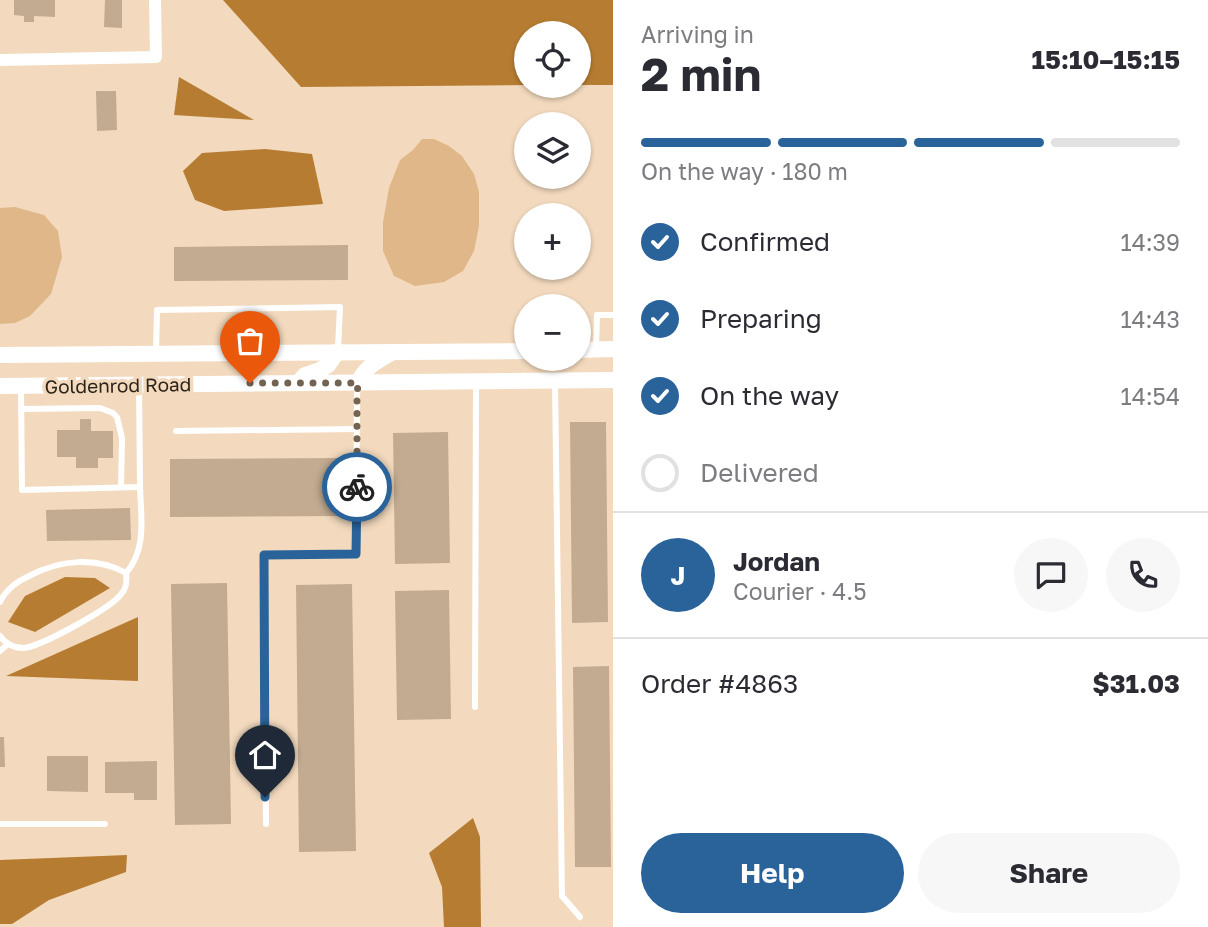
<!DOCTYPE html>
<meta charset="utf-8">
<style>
body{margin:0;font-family:"Golos Text",sans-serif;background:#f7f7f7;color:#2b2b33;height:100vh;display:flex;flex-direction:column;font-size:26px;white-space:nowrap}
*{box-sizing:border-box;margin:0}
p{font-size:23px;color:#7c7c81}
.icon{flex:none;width:38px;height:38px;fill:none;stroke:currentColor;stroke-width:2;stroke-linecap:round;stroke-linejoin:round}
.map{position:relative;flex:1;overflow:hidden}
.details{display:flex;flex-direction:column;background:#fff;width:595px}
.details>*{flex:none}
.tools{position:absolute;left:514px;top:21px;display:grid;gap:14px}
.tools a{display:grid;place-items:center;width:77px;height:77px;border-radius:50%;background:#fff;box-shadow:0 2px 5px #0004;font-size:35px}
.pin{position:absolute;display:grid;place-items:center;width:60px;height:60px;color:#fff;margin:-72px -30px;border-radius:50% 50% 50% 0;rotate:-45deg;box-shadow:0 0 7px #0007}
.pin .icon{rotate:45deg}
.courier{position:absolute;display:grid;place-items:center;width:70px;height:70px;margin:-35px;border:5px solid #29639a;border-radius:50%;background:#fff;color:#222;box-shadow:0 2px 9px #0007}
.headline em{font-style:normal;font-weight:700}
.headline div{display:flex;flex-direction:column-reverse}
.headline{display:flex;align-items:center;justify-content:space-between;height:119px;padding:0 28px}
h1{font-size:46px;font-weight:700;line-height:52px}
.bar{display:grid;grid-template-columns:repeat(4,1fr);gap:10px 7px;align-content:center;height:84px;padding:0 28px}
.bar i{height:9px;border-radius:5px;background:#e1e1e2}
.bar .on{background:#29639a}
.bar p{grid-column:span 4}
.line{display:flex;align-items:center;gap:18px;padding:0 28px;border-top:2px solid #e1e1e2}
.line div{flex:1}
.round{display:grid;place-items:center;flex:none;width:74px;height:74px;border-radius:37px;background:#f7f7f7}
ol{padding:0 28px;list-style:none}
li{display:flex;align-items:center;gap:21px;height:77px}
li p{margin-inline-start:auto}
li .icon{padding:7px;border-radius:50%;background:#29639a;color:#fff;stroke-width:4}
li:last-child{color:#7c7c81}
li i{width:38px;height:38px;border:4px solid #e1e1e2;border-radius:50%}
.cta{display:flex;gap:14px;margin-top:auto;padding:14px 28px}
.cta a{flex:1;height:80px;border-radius:42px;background:#29639a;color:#fff;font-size:28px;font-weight:700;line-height:80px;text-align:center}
.cta a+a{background:#f7f7f7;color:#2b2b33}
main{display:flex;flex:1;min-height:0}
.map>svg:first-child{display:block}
</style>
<main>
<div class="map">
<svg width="613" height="927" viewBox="0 0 613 927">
<rect width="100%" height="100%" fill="#f3dabe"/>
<g fill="#e0b788">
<polygon points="422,139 434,139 449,146 462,156 474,174 479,192 479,226 474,251 463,271 444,282 415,286 394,276 383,251 383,222 389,188 400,160 413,150"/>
<polygon points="15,207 44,215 58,231 62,257 51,294 30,316 15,323 0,324 0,208"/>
</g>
<g fill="#b67d32">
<polygon points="223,0 613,0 613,85 579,85 579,33 527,33 527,85 301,87"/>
<polygon points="179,77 254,120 174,115"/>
<polygon points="265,149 312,154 323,204 224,211 195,200 183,171 202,153"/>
<polygon points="65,577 95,578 110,588 35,632 8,622 25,596"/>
<polygon points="138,617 138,681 6,676"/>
<polygon points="473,818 480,837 481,927 444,927 442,887 429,853"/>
<polygon points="127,855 126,872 49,900 12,924 0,924 0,860"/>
</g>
<g fill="#c2ab90">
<polygon points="14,0 55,0 55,17 34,16 34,22 24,22 24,16 14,15"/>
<polygon points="105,0 122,0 122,28 104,27"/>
<polygon points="96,91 116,91 117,130 97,131"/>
<polygon points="348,245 348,280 174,281 174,247"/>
<polygon points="80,419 91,419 91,431 113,431 113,458 98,458 98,468 76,468 76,457 57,457 57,430 80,430"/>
<polygon points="570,422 606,422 608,622 572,623"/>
<polygon points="448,432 450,563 395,564 393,433"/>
<polygon points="343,458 344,516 170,517 170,459"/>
<polygon points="130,508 131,540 47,541 46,510"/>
<polygon points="227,583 231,824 175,825 171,584"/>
<polygon points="352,584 356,851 299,852 296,585"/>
<polygon points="449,590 451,719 397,720 395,591"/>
<polygon points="609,666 611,867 575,867 573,667"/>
<polygon points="0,737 4,737 5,767 0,767"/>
<polygon points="47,756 88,756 88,792 47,791"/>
<polygon points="157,761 157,800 134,800 134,793 105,793 105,762"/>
</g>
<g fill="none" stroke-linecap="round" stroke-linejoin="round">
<g stroke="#fff" stroke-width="6">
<polyline points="596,349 597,315 613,315"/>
<polyline points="156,354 157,310 340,307 338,349"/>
<polyline points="555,383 562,896 580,917"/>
<polyline points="21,388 22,490 140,487 139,384"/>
<polyline points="21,409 100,408 113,413 117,417 122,438 121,487"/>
<polyline points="176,431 357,429"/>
<path d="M0 602C6 589 16 582 29 576 59 560 96 556 126 573"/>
<path d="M0 636C6 644 13 648 23 648 40 647 112 608 122 593 127 587 127 580 126 573 147 549 141 517 140 487"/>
<polyline points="0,651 8,644"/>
<polyline points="475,707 476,384"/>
<polyline points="0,824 105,824"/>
<polyline points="266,824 264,555 356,554 357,395 358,385"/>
</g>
<polyline stroke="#fff" stroke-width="12" points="0,60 156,57 155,0"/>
<g stroke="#fff" stroke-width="16">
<polyline points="579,350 613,349"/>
<polyline points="0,355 527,351"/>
<polyline points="298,383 305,375 320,370 328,365 338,351"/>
<path d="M358 383C365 367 377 361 391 353"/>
<polyline points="0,386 613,380"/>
</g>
</g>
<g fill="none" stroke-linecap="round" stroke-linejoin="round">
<polyline stroke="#726353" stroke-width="7" stroke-dasharray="0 12.6" points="250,383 358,383 357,396 357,487"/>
<polyline stroke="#29639a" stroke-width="9" points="265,797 264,555 356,554 357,487"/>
</g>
<g text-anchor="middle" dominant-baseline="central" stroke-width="7" stroke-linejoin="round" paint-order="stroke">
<g font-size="19" fill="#2c2319" stroke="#f3dabe">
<text transform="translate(118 385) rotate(-1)">Goldenrod Road</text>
</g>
</g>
</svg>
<div class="tools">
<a><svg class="icon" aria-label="locate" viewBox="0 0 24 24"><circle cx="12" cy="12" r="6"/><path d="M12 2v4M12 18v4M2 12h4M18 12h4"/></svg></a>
<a><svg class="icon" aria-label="layers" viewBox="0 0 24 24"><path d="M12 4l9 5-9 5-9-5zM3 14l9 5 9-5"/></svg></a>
<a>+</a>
<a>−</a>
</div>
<div class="pin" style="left:250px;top:383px;background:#ea580c"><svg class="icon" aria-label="bag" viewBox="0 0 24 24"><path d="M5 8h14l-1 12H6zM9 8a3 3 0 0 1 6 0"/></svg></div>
<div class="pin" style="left:265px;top:797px;background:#1f2937"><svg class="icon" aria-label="home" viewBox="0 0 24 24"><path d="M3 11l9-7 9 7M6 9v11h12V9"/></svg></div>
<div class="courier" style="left:357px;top:487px"><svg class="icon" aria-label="bike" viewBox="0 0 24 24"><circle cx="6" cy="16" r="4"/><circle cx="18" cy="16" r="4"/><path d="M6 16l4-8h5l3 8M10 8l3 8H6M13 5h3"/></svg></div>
</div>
<section class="details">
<div class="headline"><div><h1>2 min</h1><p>Arriving in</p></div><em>15:10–15:15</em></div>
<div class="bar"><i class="on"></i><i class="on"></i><i class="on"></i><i></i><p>On the way · 180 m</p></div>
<ol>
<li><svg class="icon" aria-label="check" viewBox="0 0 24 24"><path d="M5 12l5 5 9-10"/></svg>Confirmed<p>14:39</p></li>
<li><svg class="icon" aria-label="check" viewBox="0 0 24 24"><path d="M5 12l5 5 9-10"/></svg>Preparing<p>14:43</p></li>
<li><svg class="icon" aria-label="check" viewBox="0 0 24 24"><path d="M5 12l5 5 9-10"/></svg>On the way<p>14:54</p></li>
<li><i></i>Delivered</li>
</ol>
<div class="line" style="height:126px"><b class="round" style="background:#29639a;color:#fff">J</b><div><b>Jordan</b><p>Courier · 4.5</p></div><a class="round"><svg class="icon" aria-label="chat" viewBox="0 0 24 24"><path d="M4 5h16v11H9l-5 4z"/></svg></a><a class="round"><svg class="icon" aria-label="phone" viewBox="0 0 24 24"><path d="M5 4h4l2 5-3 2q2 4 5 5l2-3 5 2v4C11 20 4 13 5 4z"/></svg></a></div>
<div class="line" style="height:91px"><div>Order #4863</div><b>$31.03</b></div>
<div class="cta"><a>Help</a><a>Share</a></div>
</section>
</main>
